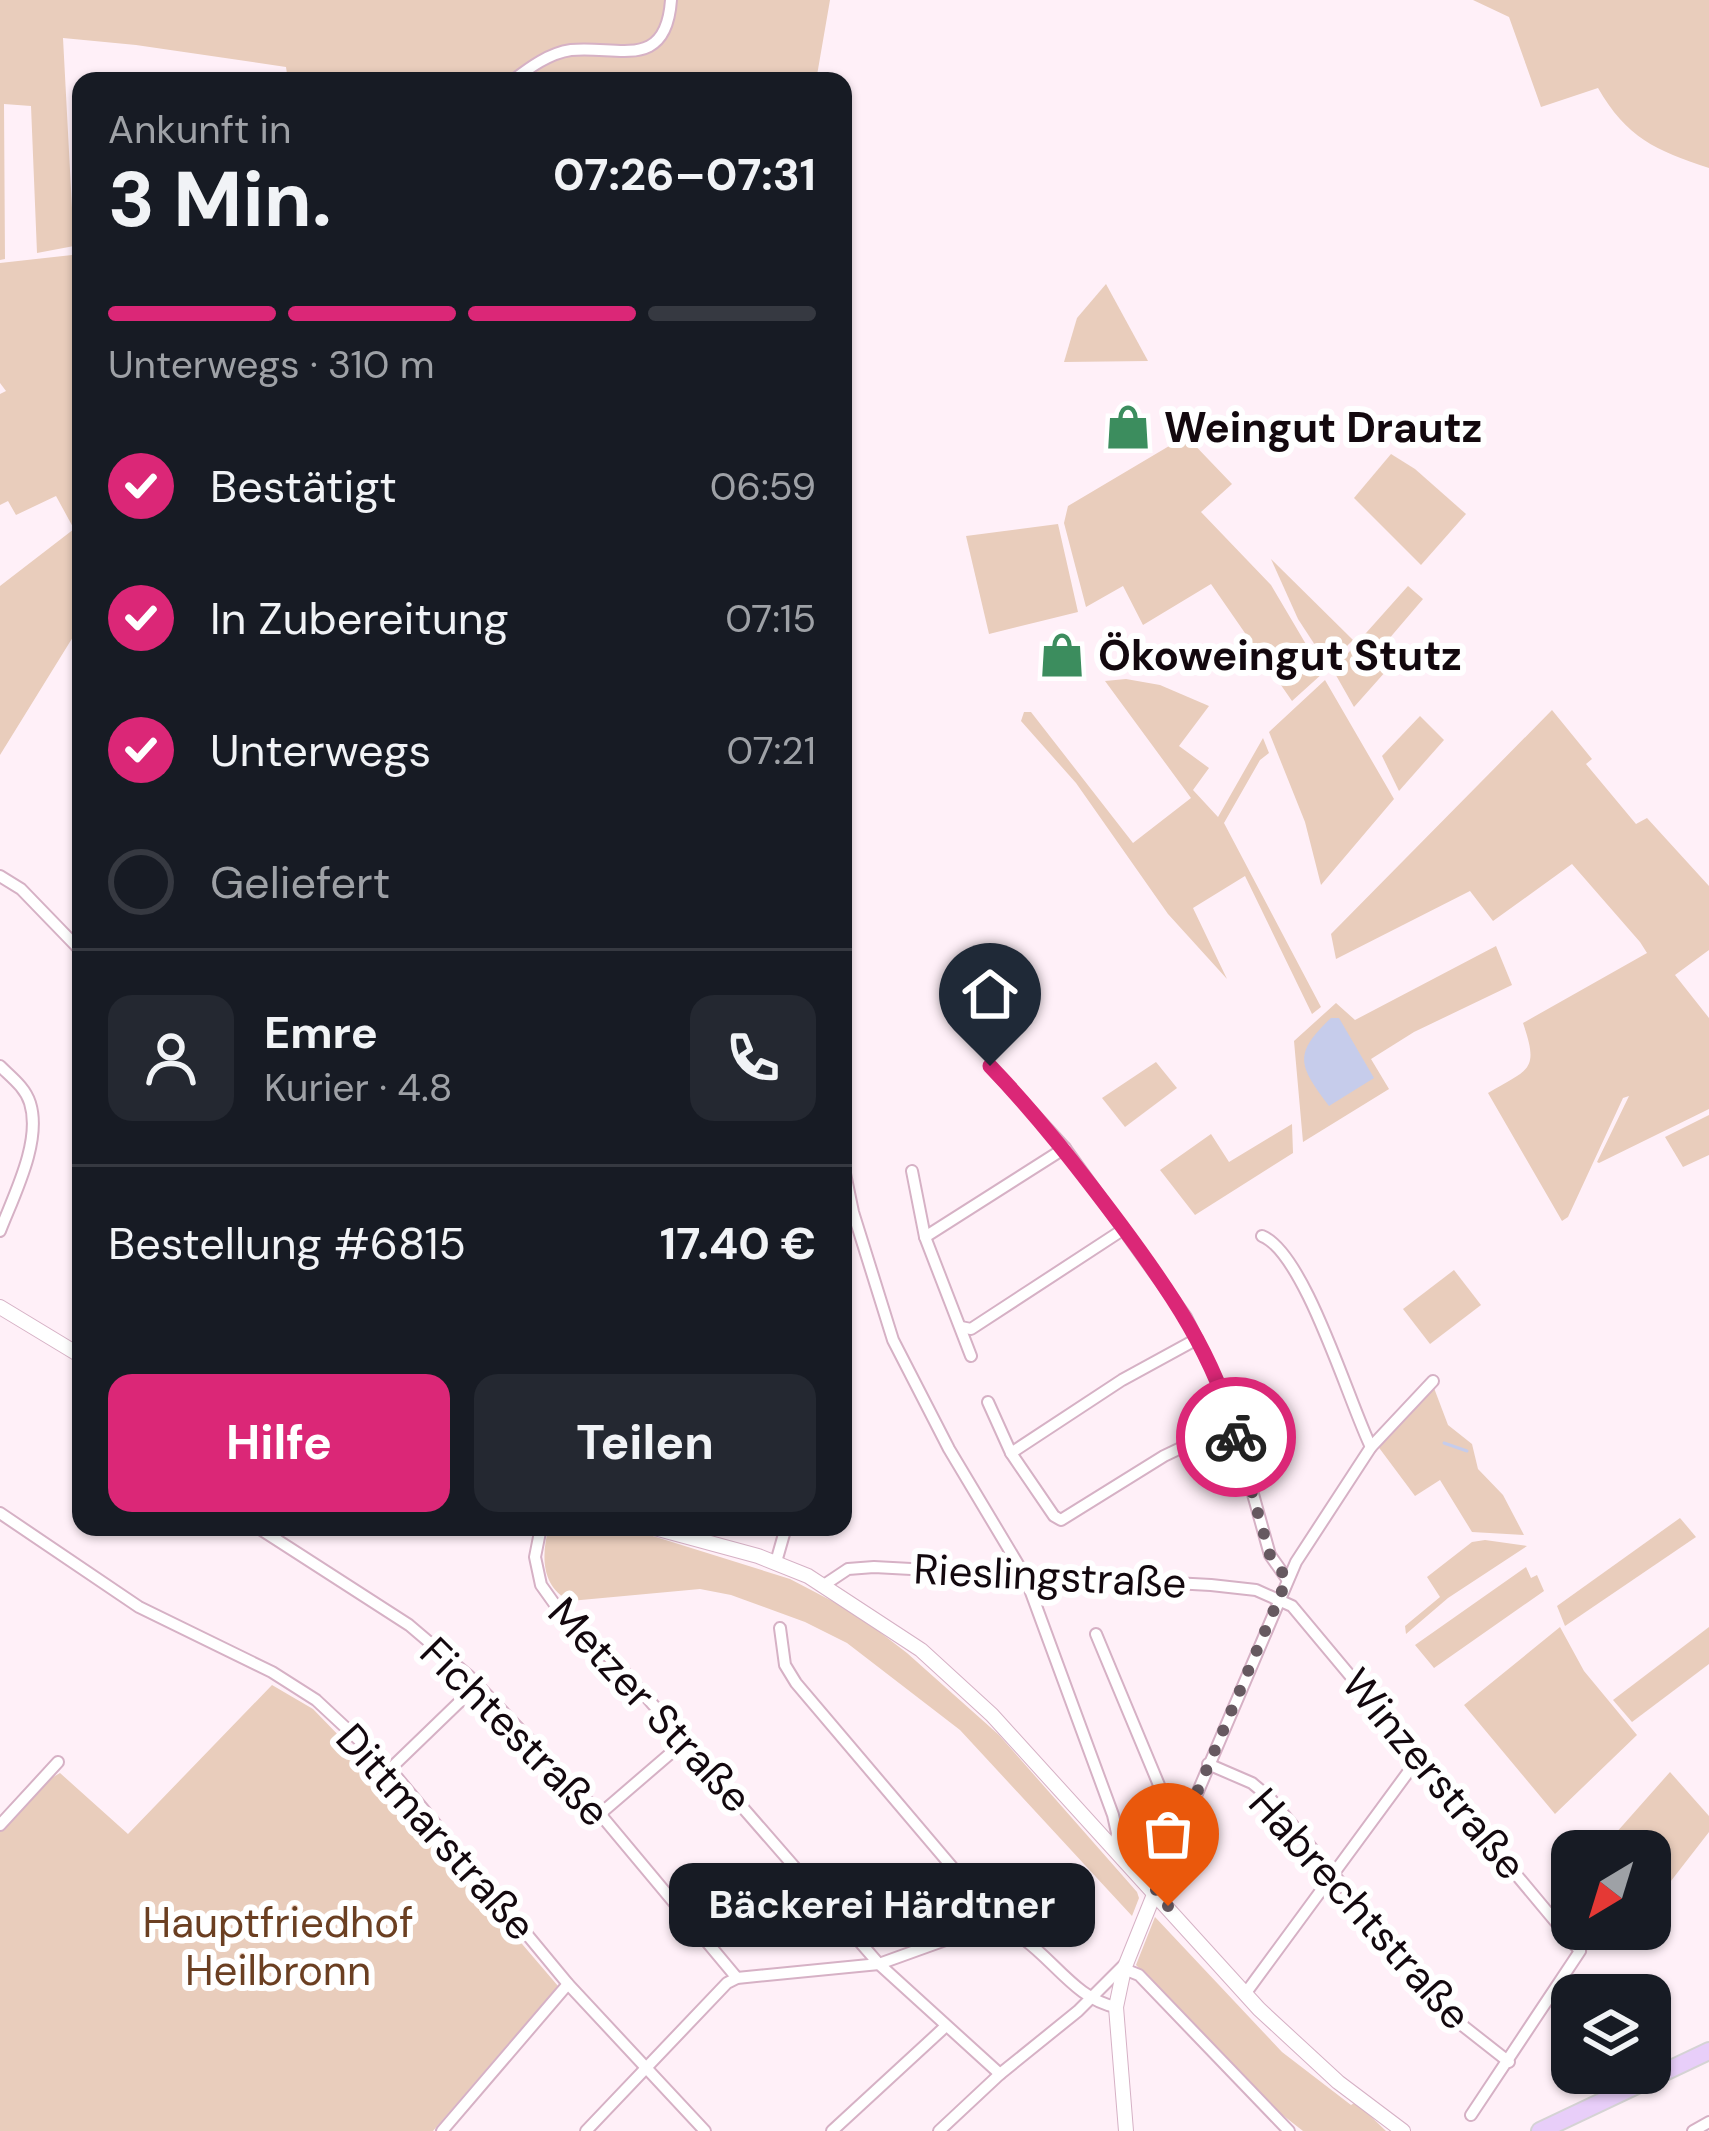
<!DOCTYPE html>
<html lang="de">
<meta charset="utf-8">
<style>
body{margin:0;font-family:"DM Sans",sans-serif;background:#242831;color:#f1f3f6;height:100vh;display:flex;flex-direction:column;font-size:45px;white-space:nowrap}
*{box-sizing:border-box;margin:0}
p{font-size:39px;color:#9ea1a6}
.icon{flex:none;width:66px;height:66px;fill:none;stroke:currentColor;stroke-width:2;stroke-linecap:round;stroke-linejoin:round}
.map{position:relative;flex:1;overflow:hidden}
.panel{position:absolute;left:72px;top:72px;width:780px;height:1464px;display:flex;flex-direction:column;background:#171b24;border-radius:24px;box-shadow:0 3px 9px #0004}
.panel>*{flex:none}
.needle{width:78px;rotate:218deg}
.controls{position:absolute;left:1551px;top:1830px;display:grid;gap:24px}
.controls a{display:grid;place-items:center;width:120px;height:120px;border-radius:24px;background:#171b24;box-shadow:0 3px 9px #0004;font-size:60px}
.pin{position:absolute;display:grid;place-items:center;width:102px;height:102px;color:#fff;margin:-123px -51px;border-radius:50% 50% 50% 0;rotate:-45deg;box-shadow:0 0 12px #0007}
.pin .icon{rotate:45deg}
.courier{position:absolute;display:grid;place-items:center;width:120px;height:120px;margin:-60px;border:9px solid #db2777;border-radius:50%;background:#fff;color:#222;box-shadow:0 3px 15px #0007}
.bubble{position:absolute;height:84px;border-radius:24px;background:#171b24;box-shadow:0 3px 9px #0004;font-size:39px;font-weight:700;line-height:84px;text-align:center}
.overview em{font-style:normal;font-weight:700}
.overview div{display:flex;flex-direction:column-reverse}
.overview{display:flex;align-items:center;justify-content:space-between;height:204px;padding:0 36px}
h1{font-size:78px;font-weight:700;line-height:90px}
.bar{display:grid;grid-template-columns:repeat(4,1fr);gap:18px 12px;align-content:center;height:144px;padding:0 36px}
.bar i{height:15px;border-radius:9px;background:#363941}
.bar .active{background:#db2777}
.bar p{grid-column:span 4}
.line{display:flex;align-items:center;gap:30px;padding:0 36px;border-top:3px solid #363941}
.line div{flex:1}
.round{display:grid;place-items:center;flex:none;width:126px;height:126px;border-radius:24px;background:#242831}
ol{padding:0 36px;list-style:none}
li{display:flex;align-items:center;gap:36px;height:132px}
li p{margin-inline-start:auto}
li .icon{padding:12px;border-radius:50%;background:#db2777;color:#fff;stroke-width:4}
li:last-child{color:#9ea1a6}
li i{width:66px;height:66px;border:6px solid #363941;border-radius:50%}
.primary-button{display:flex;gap:24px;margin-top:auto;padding:24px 36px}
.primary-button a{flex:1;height:138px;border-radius:24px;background:#db2777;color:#fff;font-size:48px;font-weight:700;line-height:138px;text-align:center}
.primary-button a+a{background:#242831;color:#f1f3f6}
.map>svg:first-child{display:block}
</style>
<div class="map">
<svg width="1709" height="2131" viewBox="0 0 1709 2131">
<rect width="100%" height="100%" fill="#fff0f8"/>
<g fill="#e9cdbc">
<polygon points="0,0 830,0 816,81 288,81 286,67 136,45 63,38 74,246 37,253 31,106 4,104 5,259 0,260"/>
<path d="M1473 0H1709V168C1655 150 1627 138 1598 88L1541 107 1509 17Z"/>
<polygon points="81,254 81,624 0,755 0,586 74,529 56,496 16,515 8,501 0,505 0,394 6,391 0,383 0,263"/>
<polygon points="1106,284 1148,361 1064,362 1077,318"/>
<polygon points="1186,436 1232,484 1201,512 1271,585 1323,673 1292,701 1211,584 1143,625 1123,586 1086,607 1064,523 1068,506"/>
<polygon points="1391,454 1415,469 1466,514 1421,565 1354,498"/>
<polygon points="1058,524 1078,612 989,634 966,536"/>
<polygon points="1271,559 1353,640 1328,665 1298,619"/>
<polygon points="1408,586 1423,599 1388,640 1402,653 1354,707 1333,670"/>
<polygon points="1126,679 1160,685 1209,706 1179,746 1209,768 1193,790 1218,817 1263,738 1269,753 1260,760 1224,823 1321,1007 1312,1014 1245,876 1193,908 1227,979 1168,914 1076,783 1021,721 1024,712 1031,712 1133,843 1191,798 1105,681"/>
<polygon points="1325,680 1394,799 1321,885 1305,822 1269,732"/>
<path d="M1552 710 1592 759 1586 764 1636 824 1647 818 1709 886V950L1675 975 1709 1018V1109L1599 1163 1597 1162 1629 1096 1623 1098 1568 1217 1562 1221 1488 1093C1528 1069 1540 1072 1523 1023L1647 953 1640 942 1572 864 1493 921 1470 891 1336 959 1331 934Z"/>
<polygon points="1420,716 1444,740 1399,791 1382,756"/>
<polygon points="1496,946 1512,985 1414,1032 1371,1059 1389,1089 1303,1142 1294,1041 1336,1003 1355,1020"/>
<polygon points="1156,1062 1177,1088 1125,1127 1102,1098"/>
<polygon points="1709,1115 1709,1155 1683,1167 1665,1137"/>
<polygon points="1292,1124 1293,1153 1195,1215 1160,1170 1211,1134 1229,1162"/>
<polygon points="1454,1270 1481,1305 1430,1344 1403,1309"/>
<polygon points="1434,1388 1448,1425 1472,1444 1478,1469 1503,1495 1524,1535 1472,1532 1440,1480 1415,1496 1377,1445"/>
<polygon points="1680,1518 1696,1537 1565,1626 1557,1606"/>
<path d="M549 1527H624L790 1579 855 1613 907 1653 999 1735 1137 1892 1139 1898 1132 1916 960 1730 847 1643 805 1622 731 1595 700 1589 570 1601C541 1587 541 1555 549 1527Z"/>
<polygon points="1485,1540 1527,1546 1448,1598 1406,1634 1405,1626 1440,1597 1427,1577 1472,1542"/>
<polygon points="1526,1567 1531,1578 1537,1575 1544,1591 1434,1668 1415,1645"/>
<polygon points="1560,1627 1584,1671 1637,1735 1555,1814 1464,1705"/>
<polygon points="1709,1627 1709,1664 1632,1722 1613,1700"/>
<polygon points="272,1685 313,1709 380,1778 558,1986 433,2131 0,2131 0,1832 48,1780 60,1773 128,1834"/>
<polygon points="1670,1772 1709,1816 1709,1832 1650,1908 1650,1851 1600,1851"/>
<polygon points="1155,1917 1282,2052 1351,2105 1356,2102 1386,2131 1303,2131 1280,2113 1136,1965"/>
</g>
<path fill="#c6cceb" d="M1331 1018H1339L1374 1078 1329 1106C1298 1065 1293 1054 1331 1018Z"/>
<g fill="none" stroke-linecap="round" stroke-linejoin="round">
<polyline stroke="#c6cceb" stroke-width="3" points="1444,1443 1467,1451"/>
<g stroke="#d6b1c5" stroke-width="14">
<g id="minor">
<path d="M512 81C529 68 549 53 571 50 617 45 666 72 671 0"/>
<polyline points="0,876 21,889 81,951"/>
<path d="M0 1066C11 1077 25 1087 30 1103 42 1141 14 1195 0 1231"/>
<polyline points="990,1066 1065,1148 1186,1317 1227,1401 1270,1555 1287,1579"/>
<polyline points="843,1164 853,1212 893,1340 949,1449 1025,1576 1113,1815 1117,1833 1115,1851"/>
<polyline points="912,1171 925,1237 971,1356"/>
<path d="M1262 1236C1305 1253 1349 1403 1371 1447"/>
<polyline points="925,1237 1065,1148"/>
<polyline points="961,1327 971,1329 1124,1229"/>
<polyline points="988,1402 1011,1453 1054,1516 1061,1520 1164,1456 1210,1434 1234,1430"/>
<polyline points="1011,1453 1122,1380 1197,1339"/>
<polyline points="0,1513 139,1607 272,1672 316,1700 390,1769 568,1984 705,2131"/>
<polyline points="257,1527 409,1625 469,1676 600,1814 737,1978"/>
<polyline points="541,1527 535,1557 541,1585 561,1613 622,1669 879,1964 1000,2074"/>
<polyline points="776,1562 786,1527"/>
<polyline points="824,1585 848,1569 874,1567 1211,1585 1256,1590 1292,1606 1580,1951 1471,2115"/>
<polyline points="780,1628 785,1665 796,1683 986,1907 990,1924"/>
<polyline points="1096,1634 1179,1833"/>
<polyline points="1208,1764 1252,1783 1270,1798 1453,2018 1509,2062"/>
<polyline points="390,1769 478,1684"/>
<polyline points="600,1814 686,1740"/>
<polyline points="0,1825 58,1762"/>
<polyline points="1155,1892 1296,1562 1371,1447 1433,1381"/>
<path d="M990 1924C1041 1933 1066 1998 1116 2007"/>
<polyline points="1124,1969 1139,1975 1289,2131"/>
<polyline points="1245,1994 1420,1756"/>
<polyline points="442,2131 568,1984"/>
<polyline points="586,2131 727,1983 737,1978 879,1964 990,1924"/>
<polyline points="832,2131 946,2026"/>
<polyline points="939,2131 1000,2074 1078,2011 1124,1965"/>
<polyline points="1693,2131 1709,2122"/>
</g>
</g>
<g stroke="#d6b1c5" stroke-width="16">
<g id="tertiary">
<polyline points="0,1307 81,1356"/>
<polyline points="651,1527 758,1556 808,1576 921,1650 992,1715 1259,2009 1338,2082 1403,2131"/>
<polyline points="1126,2131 1116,2007 1124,1969 1155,1892"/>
</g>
</g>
<g stroke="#d5d3d4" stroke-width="20">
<polyline id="primary" points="1540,2131 1709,2051"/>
</g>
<use href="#minor" stroke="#fff" stroke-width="10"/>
<use href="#tertiary" stroke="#fff" stroke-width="14"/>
<use href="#primary" stroke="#e8cef9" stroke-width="16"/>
</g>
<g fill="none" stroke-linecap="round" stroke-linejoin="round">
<polyline stroke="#665960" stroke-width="12" stroke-dasharray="0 21.6" points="1168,1906 1155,1892 1287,1579 1270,1555 1236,1437"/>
<path stroke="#db2777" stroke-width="15" d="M990 1066C1038 1116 1079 1169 1121 1225 1170 1291 1215 1356 1236 1437"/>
</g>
<defs>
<g id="shop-bare" transform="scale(3.6)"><path d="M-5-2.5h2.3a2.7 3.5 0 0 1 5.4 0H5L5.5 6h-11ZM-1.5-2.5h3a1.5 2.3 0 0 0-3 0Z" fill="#3c8d5e" stroke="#fff" stroke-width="2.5" paint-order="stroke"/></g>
</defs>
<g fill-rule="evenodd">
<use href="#shop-bare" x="1128" y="427"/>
<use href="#shop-bare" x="1062" y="655"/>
</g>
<g text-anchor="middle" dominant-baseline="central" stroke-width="12" stroke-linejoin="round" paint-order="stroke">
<g font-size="42" font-weight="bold" fill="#13080e" stroke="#fff" text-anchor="start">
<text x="1164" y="427">Weingut Drautz</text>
<text x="1098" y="655">Ökoweingut Stutz</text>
</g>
<g font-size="42" fill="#13080e" stroke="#fff">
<text transform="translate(1050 1576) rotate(3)">Rieslingstraße</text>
<text transform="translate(650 1705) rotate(47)">Metzer Straße</text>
<text transform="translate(515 1732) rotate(45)">Fichtestraße</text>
<text transform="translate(1434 1774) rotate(50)">Winzerstraße</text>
<text transform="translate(436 1832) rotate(48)">Dittmarstraße</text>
<text transform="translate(1360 1909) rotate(48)">Habrechtstraße</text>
</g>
<g font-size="42" fill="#6b3f22" stroke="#fff">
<text x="278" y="1922">Hauptfriedhof<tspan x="278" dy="48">Heilbronn</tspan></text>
</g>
</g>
</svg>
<div class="controls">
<a><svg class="needle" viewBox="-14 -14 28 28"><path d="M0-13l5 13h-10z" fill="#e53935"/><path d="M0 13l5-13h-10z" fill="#9ea1a6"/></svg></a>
<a><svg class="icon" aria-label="layers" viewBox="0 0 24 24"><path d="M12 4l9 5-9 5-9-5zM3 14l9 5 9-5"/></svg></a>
</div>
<div class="pin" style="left:1168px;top:1906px;background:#ea580c"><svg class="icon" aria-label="bag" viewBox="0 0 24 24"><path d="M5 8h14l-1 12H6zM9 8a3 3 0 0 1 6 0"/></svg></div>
<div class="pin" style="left:990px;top:1066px;background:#1f2937"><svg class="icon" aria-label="home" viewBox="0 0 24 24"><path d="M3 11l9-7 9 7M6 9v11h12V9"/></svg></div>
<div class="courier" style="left:1236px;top:1437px"><svg class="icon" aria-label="bike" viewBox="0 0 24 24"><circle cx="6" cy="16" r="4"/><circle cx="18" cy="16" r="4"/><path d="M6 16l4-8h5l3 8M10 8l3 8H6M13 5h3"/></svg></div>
<div class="bubble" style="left:669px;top:1863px;width:426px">Bäckerei Härdtner</div>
<section class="panel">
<div class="overview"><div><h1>3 Min.</h1><p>Ankunft in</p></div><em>07:26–07:31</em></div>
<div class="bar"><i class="active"></i><i class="active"></i><i class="active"></i><i></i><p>Unterwegs · 310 m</p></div>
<ol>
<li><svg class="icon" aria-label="check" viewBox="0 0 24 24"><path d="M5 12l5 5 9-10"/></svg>Bestätigt<p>06:59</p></li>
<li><svg class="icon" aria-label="check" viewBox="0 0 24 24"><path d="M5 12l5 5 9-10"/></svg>In Zubereitung<p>07:15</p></li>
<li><svg class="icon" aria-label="check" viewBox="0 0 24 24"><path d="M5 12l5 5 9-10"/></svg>Unterwegs<p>07:21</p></li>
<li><i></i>Geliefert</li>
</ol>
<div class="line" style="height:216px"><a class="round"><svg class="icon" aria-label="person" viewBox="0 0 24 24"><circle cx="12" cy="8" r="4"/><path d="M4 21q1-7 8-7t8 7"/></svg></a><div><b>Emre</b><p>Kurier · 4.8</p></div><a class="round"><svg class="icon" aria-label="phone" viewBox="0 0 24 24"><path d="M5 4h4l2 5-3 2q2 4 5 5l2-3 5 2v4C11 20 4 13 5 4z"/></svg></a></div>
<div class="line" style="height:156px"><div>Bestellung #6815</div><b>17.40 €</b></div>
<div class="primary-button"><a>Hilfe</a><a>Teilen</a></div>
</section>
</div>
